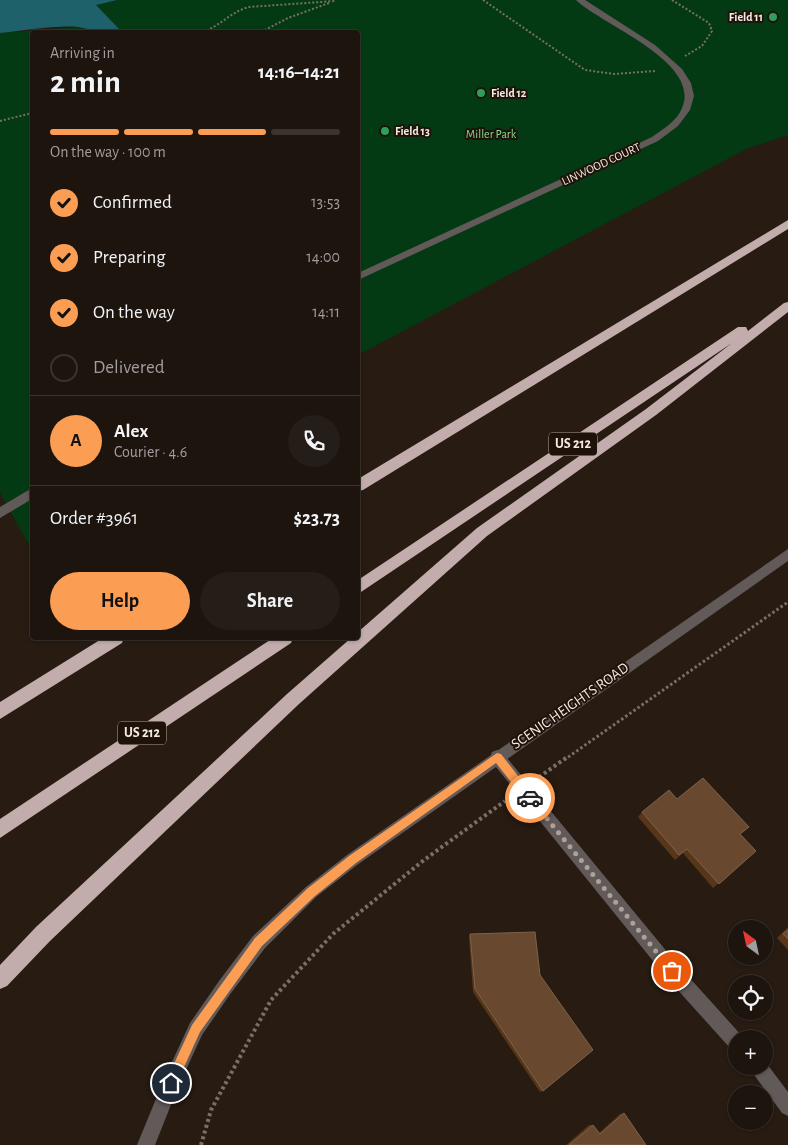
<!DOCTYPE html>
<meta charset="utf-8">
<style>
body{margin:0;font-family:"Alegreya Sans",sans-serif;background:#251d17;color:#f1f3f6;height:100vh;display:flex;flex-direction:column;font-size:19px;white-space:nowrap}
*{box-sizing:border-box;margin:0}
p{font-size:16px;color:#a09e9e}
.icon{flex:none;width:28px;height:28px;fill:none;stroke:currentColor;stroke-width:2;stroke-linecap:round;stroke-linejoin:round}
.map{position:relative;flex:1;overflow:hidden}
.details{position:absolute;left:30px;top:30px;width:330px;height:610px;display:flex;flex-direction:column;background:#1d140e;border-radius:5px;box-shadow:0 1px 4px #0004,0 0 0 1px #3b332e}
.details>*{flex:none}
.needle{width:32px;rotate:327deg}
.tools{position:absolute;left:728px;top:920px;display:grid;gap:10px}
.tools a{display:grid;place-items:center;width:45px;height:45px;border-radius:50%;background:#1d140e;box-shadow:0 1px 4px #0004,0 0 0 1px #3b332e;font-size:25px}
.pin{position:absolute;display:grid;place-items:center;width:42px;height:42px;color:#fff;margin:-21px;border:2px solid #fff;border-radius:50%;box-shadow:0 1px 5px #0007}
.courier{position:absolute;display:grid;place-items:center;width:50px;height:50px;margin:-25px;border:4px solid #fc9d54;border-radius:50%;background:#fff;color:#222;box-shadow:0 1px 6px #0007}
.headline em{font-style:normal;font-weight:700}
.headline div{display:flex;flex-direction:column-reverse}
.headline{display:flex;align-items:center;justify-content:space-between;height:85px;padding:0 20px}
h1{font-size:32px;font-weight:700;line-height:38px}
.bar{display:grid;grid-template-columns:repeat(4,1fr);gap:8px 5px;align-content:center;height:60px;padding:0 20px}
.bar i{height:6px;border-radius:4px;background:#3b332e}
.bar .on{background:#fc9d54}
.bar p{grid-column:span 4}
.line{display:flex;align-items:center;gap:12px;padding:0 20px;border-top:1px solid #3b332e}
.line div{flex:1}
.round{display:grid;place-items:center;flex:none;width:52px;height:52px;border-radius:26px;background:#251d17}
ol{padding:0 20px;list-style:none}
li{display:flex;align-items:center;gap:15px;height:55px}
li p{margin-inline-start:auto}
li .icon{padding:5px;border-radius:50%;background:#fc9d54;color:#111;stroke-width:4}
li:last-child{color:#a09e9e}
li i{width:28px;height:28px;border:2px solid #3b332e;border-radius:50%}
.cta{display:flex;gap:10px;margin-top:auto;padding:10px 20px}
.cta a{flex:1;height:58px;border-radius:30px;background:#fc9d54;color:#111;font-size:20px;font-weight:700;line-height:58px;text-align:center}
.cta a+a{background:#251d17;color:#f1f3f6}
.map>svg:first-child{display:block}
</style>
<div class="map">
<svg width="788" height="1145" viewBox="0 0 788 1145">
<rect width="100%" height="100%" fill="#271b12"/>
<g fill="#043a13">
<polygon points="117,0 788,0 788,135 746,149 358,355 358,32 115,32 119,30 95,4"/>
<polygon points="79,27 92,32 32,32 32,550 0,493 0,33"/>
</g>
<path fill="#1f616b" d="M0 0H117L96 5 119 29C105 39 92 29 78 27 58 25 22 31 0 33Z"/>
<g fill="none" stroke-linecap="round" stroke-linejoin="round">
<g stroke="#7a6f67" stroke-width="2" stroke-dasharray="2 2" stroke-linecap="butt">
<polyline points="483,0 585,70 614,74 655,71"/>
<polyline points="672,0 709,23 712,31 702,46 685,56"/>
<path d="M203 32C220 26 232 11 249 7L335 1"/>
<polyline points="261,32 288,18 329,3"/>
<polyline points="0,121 32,113"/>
</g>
<polyline stroke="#7a6f67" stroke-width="3" stroke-dasharray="2.5 2.5" stroke-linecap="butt" points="564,760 788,602"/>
<g stroke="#7a6f67" stroke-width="4" stroke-dasharray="3 3" stroke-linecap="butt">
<polyline points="539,777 566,758"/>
<polyline points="201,1145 211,1110 271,1000 333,934 424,860 505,801"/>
</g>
<g fill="#625959" fill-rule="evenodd">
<path d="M576 0H585L655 45 682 69 691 83 694 96 690 110 678 126 658 141 358 280V273L652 137C663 129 677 121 682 108 702 62 602 25 576 0Z"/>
<polygon points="32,488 32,499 0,518 0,507"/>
<polygon points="497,750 502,752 678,965 742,1036 743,1039 736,1039 736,1050 730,1048 666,977 492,762 490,757 492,752"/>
<polygon points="764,1060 788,1092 788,1116 782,1113 752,1072 750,1066 764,1066"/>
</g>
<polygon fill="#625959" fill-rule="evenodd" points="788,549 788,561 357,865 316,897 265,948 231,993 202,1035 178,1087 155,1145 137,1145 165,1077 190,1023 219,981 253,936 306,887 347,855"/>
<g fill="#c2acac" fill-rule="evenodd">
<polygon points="788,220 788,229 363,490 358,491 358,479"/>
<polygon points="788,302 788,312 656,415 487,536 299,704 50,941 7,986 0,989 0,965 36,927 287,694 351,638 358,638 358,632 477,528 646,409 732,343 358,594 358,580 738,327 746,327 748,331 784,303"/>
<polygon points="103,638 124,638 122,643 0,719 0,702"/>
<polygon points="273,638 293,638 291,643 0,838 0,819"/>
</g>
</g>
<g fill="#573619">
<polygon points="677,799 740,835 756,851 713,888 683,853 675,860 638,817 642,812"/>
<polygon points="788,927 788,950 777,938"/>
<polygon points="470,934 543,1091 540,1092 473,992 469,937"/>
<polygon points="624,1113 646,1145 566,1145 589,1125 593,1125 599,1133 620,1114"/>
</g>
<g fill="#68492f" stroke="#7d624b">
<polygon points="703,778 749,827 740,834 756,851 719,884 687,849 679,855 642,812 669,790 677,799"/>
<polygon points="788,930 788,939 783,934"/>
<polygon points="535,932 540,975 593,1050 543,1091 475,989 470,934"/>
<polygon points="624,1113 646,1145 569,1145 593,1125 600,1134"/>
</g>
<polygon fill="#fc9d54" points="497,753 501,754 533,795 533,801 526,801 496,763 356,863 315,896 262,946 200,1032 175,1087 171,1088 167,1087 165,1083 192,1025 255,938 308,888 349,856"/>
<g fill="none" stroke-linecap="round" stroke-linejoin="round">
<polyline stroke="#aca29a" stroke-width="5" stroke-dasharray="0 9" points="530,798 672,971"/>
</g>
<g fill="#2e9e5b" stroke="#1e1209" stroke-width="2">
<circle cx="773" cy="17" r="5"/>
<circle cx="481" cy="93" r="5"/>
<circle cx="385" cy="131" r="5"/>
</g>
<g text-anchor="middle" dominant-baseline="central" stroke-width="4" stroke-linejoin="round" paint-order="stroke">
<g font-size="12" font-weight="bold" fill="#f3eae3" stroke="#1e1209" text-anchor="start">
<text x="763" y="17" text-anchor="end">Field 11</text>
<text x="491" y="93">Field 12</text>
<text x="395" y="131">Field 13</text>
</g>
<g font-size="12" fill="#82de90" stroke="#1e1209">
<text x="491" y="134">Miller Park</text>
</g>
<g font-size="12" fill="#f3eae3" stroke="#1e1209">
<text transform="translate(601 164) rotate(-25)">LINWOOD COURT</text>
</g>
<g fill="#1e1209" stroke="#b3a9a2" stroke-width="1">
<rect x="549" y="432.5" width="48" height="23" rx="4"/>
<rect x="118" y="721.5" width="48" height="23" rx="4"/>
</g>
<g font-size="14" font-weight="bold" fill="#f3eae3">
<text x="573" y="444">US 212</text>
<text x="142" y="733">US 212</text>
</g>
<g font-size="15" fill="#f3eae3" stroke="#1e1209">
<text transform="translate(570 706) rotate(-35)">SCENIC HEIGHTS ROAD</text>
</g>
</g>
</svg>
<div class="tools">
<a><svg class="needle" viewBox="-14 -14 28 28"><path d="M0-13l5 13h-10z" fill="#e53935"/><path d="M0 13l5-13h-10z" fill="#a09e9e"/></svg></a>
<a><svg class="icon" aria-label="locate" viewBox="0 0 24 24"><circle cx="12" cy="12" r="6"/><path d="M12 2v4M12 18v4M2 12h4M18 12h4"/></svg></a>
<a>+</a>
<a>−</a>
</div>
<div class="pin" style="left:672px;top:971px;background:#ea580c"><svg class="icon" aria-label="bag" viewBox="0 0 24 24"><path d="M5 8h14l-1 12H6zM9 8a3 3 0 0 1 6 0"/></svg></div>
<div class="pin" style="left:171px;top:1083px;background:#1f2937"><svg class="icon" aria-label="home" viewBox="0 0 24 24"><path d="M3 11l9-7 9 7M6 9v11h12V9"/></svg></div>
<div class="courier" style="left:530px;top:798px"><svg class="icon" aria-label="car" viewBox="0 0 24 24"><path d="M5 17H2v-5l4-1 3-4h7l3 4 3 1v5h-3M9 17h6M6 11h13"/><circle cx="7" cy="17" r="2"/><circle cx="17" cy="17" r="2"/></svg></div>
<section class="details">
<div class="headline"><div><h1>2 min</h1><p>Arriving in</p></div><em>14:16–14:21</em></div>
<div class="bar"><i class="on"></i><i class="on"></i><i class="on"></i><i></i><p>On the way · 100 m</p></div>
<ol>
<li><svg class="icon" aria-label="check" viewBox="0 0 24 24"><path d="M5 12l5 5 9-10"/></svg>Confirmed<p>13:53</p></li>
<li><svg class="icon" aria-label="check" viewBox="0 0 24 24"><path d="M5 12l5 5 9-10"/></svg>Preparing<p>14:00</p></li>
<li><svg class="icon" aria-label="check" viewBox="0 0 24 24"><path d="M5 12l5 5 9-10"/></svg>On the way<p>14:11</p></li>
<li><i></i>Delivered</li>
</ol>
<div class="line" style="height:90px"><b class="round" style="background:#fc9d54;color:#111">A</b><div><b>Alex</b><p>Courier · 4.6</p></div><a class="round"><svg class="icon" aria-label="phone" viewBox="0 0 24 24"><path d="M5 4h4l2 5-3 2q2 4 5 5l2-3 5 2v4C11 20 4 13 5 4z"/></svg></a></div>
<div class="line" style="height:65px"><div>Order #3961</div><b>$23.73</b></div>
<div class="cta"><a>Help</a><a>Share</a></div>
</section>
</div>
